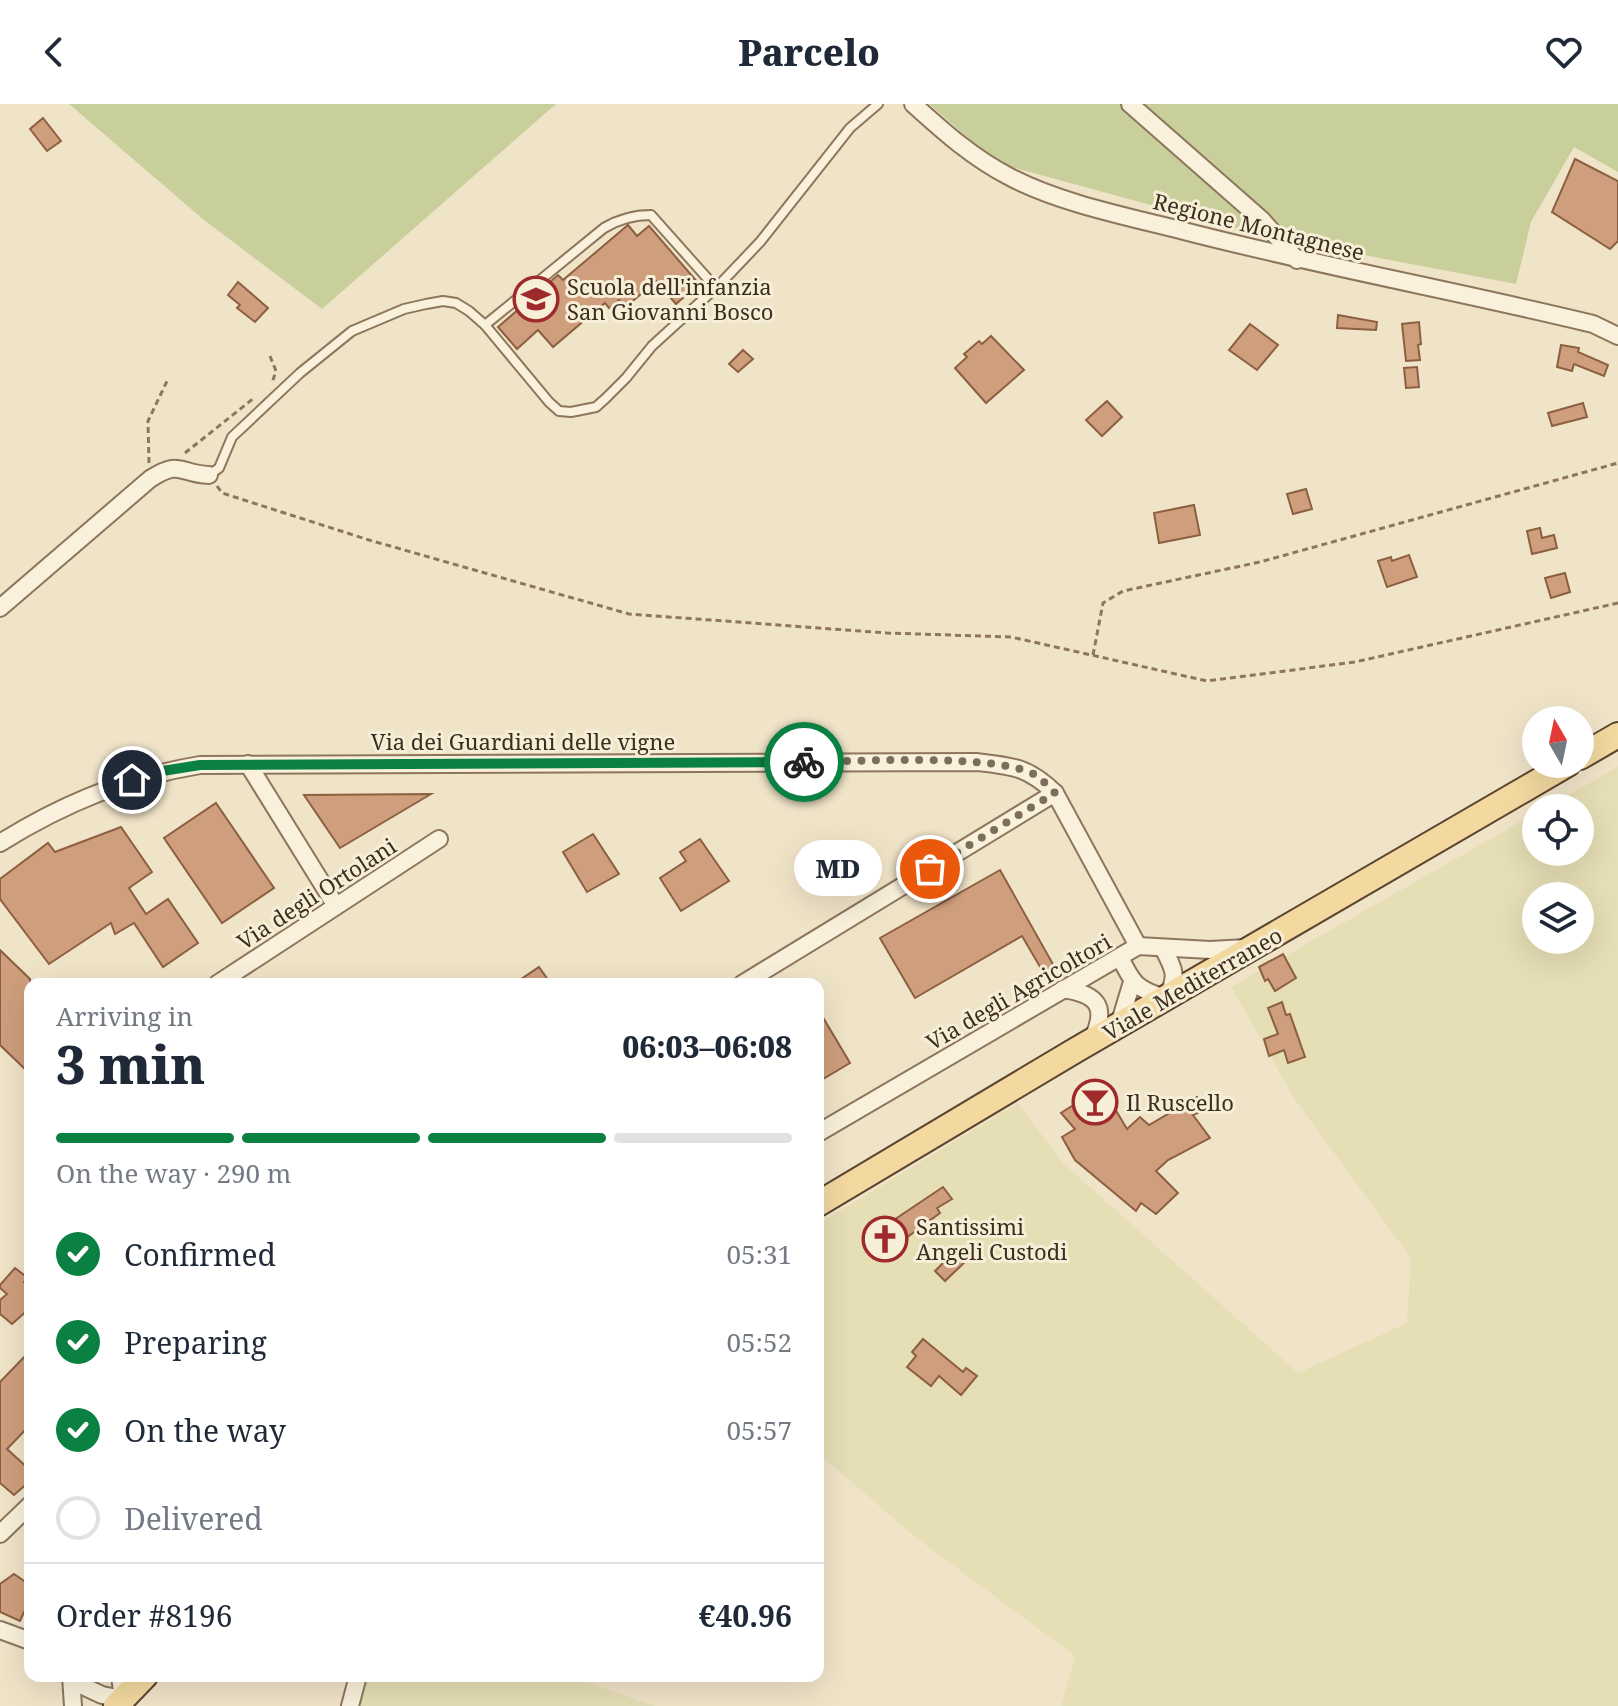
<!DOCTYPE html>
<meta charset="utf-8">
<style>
body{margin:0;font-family:"Noto Serif",serif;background:#f6f6f7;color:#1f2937;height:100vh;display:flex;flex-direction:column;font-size:30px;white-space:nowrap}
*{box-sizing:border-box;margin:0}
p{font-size:26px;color:#747a83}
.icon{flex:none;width:44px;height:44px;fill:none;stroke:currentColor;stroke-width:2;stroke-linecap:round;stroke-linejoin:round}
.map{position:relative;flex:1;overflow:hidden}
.panel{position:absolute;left:24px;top:874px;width:800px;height:704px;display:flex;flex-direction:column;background:#fff;border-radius:16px;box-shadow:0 8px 32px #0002}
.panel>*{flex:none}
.needle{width:52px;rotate:351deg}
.fabs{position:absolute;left:1522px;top:602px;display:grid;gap:16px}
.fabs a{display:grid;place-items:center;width:72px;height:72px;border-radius:50%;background:#fff;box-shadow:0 8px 32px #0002;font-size:40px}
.pin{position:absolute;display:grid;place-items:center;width:68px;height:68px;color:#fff;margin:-34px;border:4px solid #fff;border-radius:50%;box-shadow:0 2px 8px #0007}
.courier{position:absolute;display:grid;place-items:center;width:80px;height:80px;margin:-40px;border:6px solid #0b8043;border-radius:50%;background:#fff;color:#222;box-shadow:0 2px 10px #0007}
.bubble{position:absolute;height:56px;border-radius:28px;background:#fff;box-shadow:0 8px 32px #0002;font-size:26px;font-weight:800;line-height:56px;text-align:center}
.headline em{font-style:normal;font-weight:800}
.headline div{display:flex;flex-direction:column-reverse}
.headline{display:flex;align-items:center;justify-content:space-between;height:136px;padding:0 32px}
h1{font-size:52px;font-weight:800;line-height:60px}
.bar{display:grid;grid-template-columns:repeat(4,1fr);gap:12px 8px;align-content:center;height:96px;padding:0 32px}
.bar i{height:10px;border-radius:6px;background:#e0e1e3}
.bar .current{background:#0b8043}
.bar p{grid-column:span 4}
.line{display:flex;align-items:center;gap:20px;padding:0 32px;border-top:2px solid #e0e1e3}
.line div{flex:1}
ol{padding:0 32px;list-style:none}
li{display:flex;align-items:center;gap:24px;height:88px}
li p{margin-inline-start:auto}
li .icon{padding:8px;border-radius:50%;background:#0b8043;color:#fff;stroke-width:4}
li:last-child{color:#747a83}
li i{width:44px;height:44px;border:4px solid #e0e1e3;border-radius:50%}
header{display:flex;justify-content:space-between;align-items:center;height:104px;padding:0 32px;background:#fff;font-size:36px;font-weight:800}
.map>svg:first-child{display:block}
</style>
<header><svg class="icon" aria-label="back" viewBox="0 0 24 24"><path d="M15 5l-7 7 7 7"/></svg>Parcelo<svg class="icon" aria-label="heart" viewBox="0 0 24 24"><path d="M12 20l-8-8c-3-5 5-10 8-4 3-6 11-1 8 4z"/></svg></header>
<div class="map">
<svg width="1618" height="1602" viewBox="0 0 1618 1602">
<rect width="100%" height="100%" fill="#f0e4c8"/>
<g fill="#e6deb5" fill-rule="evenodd">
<path d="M1618 663V1602H1061L1075 1552 914 1432 818 1349V1120L1018 999 1063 1059 1298 1269 1407 1219 1411 1154 1296 997 1231 883 1536 709V748H1580V704H1546ZM1536 792H1580V836H1536Z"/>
<polygon points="358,1572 588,1572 586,1578 655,1602 344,1602"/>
</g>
<g fill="#c9cf9b">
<polygon points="69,0 556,0 322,205 204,116"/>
<polygon points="929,0 1618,0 1618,68 1574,43 1531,118 1516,180 1264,132 997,59"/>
</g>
<g fill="#cf9f7d" stroke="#8d5f41" stroke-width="2">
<polygon points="43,14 61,37 47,47 30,25"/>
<polygon points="1575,55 1618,77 1618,137 1610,145 1552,108"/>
<polygon points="628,121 637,132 649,122 699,180 676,200 656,177 626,203 619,196 609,204 605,199 553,243 538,226 517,245 498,223 558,171 563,176"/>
<polygon points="238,178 268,204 255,218 237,204 240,201 228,191"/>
<polygon points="1338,211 1377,218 1376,226 1337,224"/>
<polygon points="1419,218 1421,240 1418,241 1420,256 1406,257 1402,220"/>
<polygon points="1250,220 1278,241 1257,266 1229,246"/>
<polygon points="991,232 1024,266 986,299 955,264 967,253 964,250 979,237 982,240"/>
<polygon points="1561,241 1579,244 1578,248 1608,261 1604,272 1574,260 1572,267 1557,263"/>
<polygon points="743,246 753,255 738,268 729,260"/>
<polygon points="1417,263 1419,283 1406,284 1404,264"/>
<polygon points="1107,297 1122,313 1102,332 1086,316"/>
<polygon points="1583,299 1587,313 1552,322 1548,309"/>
<polygon points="1306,385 1312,405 1293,410 1287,390"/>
<polygon points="1194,401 1200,431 1159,439 1154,409"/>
<polygon points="1540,424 1542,434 1554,431 1557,444 1532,450 1527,427"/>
<polygon points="1409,451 1417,473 1387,483 1378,457 1391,453 1392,457"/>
<polygon points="1565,469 1570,488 1551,494 1545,474"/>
<polygon points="431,690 340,744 304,691"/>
<polygon points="216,699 274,784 222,819 164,734"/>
<polygon points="121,723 152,768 129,784 146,810 168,795 198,839 163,863 134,819 115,830 111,819 49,860 0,795 0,775 48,739 55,748"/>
<polygon points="593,730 619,770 587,788 563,748"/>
<polygon points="700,735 729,777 681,807 660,774 686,757 680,748"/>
<polygon points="1000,766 1054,862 1043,868 1022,832 915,894 880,834"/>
<polygon points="0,846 30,875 30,970 0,941"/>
<polygon points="1283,850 1296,874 1275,887 1268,875 1265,877 1259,863"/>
<polygon points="539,863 551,880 514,880"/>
<polygon points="1282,898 1286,911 1290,910 1305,953 1288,959 1284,946 1269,952 1264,935 1278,930 1268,904"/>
<polygon points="818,905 850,959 818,978"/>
<polygon points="1102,983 1127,1025 1140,1013 1149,1021 1197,993 1204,1006 1193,1011 1210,1034 1168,1056 1156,1067 1178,1089 1156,1110 1141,1099 1136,1107 1075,1056 1062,1033 1075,1025 1061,1009"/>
<polygon points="943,1083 952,1095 937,1104 940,1109 887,1148 873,1130"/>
<polygon points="956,1146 966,1157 945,1177 935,1167"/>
<polygon points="15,1164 28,1174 24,1178 30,1184 30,1204 12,1220 0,1210 0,1196 7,1190 0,1184 0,1181"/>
<polygon points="923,1235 963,1268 966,1264 977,1272 961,1291 939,1272 931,1282 907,1263 916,1252 912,1248"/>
<polygon points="30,1247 30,1321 7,1345 30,1366 30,1377 14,1391 0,1379 0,1278"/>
<polygon points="14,1470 30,1481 30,1495 20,1517 0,1508 0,1480"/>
</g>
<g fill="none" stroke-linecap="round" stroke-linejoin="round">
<g stroke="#8d765c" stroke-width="12">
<g id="lane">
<path d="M485 221 604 124C619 115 633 111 651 111L716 184"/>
<polyline points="209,371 219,364 232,333 300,269 352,227 404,205 426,200 443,197 456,199 469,207 485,221 549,298 559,307 571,308 596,303 606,294 626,274 652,242 720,180 760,138 850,24 878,0"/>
</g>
</g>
<g stroke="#8d765c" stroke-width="20">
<g id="street">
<path d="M913 0C944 28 973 54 1010 73 1059 99 1129 113 1184 127 1319 162 1457 187 1593 220L1618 232"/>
<polyline points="1130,0 1262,116 1297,156"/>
<path d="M0 504 150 375C181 355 179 370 209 371"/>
<polyline points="248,660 336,802"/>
<path d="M0 739C62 700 127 673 200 661L977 658C1013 662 1028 663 1055 689L1138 842"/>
<path d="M1120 853C1132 879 1137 886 1166 894 1179 873 1174 865 1163 844"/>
<polyline points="217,880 439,735"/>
<polyline points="742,880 1055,689"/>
<path d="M1063 885C1098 890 1108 903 1092 936"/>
<polyline points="1119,921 1132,878"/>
<polyline points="818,1029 1138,842 1210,846 1246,844"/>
<polyline points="0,1430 30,1401"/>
<polyline points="0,1526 30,1537"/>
<polyline points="71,1572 73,1602"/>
<polyline points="72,1577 102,1591 123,1595 120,1572"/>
<polyline points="350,1602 358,1572"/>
</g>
</g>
<g stroke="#5b4430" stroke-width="28">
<g id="primary">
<polyline points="1580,653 1618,631"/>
<polyline points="818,1100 1076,946 1568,660"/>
<polyline points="116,1602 145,1572"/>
</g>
</g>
<g stroke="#8d765c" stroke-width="3" stroke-dasharray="6 4" stroke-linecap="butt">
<polyline points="270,252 276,267 272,279"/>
<polyline points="185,349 254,294"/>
<polyline points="149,359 148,317 168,275"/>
<polyline points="217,382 222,389 369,436 629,510 887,529 1011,533 1207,577 1355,558 1618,499"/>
<polyline points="1093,551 1103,499 1123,487 1260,458 1618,359"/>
</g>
<use href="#lane" stroke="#faf1dc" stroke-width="8"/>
<use href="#street" stroke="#faf1dc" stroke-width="16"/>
<use href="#primary" stroke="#f3d9a0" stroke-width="24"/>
</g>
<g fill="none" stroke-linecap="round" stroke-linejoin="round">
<path stroke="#7c6e5b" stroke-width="8" stroke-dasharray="0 14.4" d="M804 658C853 658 1000 648 1037 672 1043 676 1049 684 1055 689L930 765"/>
<polyline stroke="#0b8043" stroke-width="10" points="132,676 156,668 200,661 804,658"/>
</g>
<defs>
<g id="school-ring" transform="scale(2.3)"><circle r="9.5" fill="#f7eed8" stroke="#9e2a2b" stroke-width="1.5"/><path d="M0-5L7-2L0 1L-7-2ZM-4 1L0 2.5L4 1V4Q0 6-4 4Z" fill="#9e2a2b"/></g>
<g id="bar-ring" transform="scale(2.3)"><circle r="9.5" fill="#f7eed8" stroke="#9e2a2b" stroke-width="1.5"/><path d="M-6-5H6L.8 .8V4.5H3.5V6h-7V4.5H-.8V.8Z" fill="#9e2a2b"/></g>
<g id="church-ring" transform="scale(2.3)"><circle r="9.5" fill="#f7eed8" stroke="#9e2a2b" stroke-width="1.5"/><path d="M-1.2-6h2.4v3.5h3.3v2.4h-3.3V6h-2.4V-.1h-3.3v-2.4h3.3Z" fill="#9e2a2b"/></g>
</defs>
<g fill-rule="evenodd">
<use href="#school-ring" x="536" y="195"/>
<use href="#bar-ring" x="1095" y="998"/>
<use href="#church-ring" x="885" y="1135"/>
</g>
<g text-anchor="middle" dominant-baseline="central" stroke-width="6" stroke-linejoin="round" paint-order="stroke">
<g font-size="22" fill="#3d2e20" stroke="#f7eed8">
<text transform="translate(1259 122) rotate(14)">Regione Montagnese</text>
<text x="523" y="637">Via dei Guardiani delle vigne</text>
<text transform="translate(316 789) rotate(-33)">Via degli Ortolani</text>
<text transform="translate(1192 879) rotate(-30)">Viale Mediterraneo</text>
<text transform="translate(1018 887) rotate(-30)">Via degli Agricoltori</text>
</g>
<g font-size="22" fill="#3d2e20" stroke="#f7eed8" text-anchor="start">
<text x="567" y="182">Scuola dell'infanzia<tspan x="567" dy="25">San Giovanni Bosco</tspan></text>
<text x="1126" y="998">Il Ruscello</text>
<text x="916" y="1122">Santissimi<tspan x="916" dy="25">Angeli Custodi</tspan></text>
</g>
</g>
</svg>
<div class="fabs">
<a><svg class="needle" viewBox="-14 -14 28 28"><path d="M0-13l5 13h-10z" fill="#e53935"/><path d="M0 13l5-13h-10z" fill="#747a83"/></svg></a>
<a><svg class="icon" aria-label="locate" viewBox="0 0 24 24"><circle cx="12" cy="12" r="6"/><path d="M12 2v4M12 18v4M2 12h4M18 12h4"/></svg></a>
<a><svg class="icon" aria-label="layers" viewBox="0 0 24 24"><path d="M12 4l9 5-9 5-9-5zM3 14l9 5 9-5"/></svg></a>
</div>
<div class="pin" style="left:930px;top:765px;background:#ea580c"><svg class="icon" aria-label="bag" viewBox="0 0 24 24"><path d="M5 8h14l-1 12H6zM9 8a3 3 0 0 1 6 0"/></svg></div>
<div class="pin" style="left:132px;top:676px;background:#1f2937"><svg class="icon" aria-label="home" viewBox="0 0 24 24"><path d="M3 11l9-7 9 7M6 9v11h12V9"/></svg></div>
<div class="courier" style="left:804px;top:658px"><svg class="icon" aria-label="bike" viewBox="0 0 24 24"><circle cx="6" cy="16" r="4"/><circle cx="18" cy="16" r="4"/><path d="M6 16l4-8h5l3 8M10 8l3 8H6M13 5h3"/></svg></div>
<div class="bubble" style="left:794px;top:736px;width:88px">MD</div>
<section class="panel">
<div class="headline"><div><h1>3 min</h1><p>Arriving in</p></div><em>06:03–06:08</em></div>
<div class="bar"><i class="current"></i><i class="current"></i><i class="current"></i><i></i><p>On the way · 290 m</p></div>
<ol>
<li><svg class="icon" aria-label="check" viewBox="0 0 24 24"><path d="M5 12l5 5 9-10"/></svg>Confirmed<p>05:31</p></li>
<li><svg class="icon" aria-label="check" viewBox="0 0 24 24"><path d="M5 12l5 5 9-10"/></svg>Preparing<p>05:52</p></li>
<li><svg class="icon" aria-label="check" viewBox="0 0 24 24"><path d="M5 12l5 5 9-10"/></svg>On the way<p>05:57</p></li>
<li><i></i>Delivered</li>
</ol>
<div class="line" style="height:104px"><div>Order #8196</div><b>€40.96</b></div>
</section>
</div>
